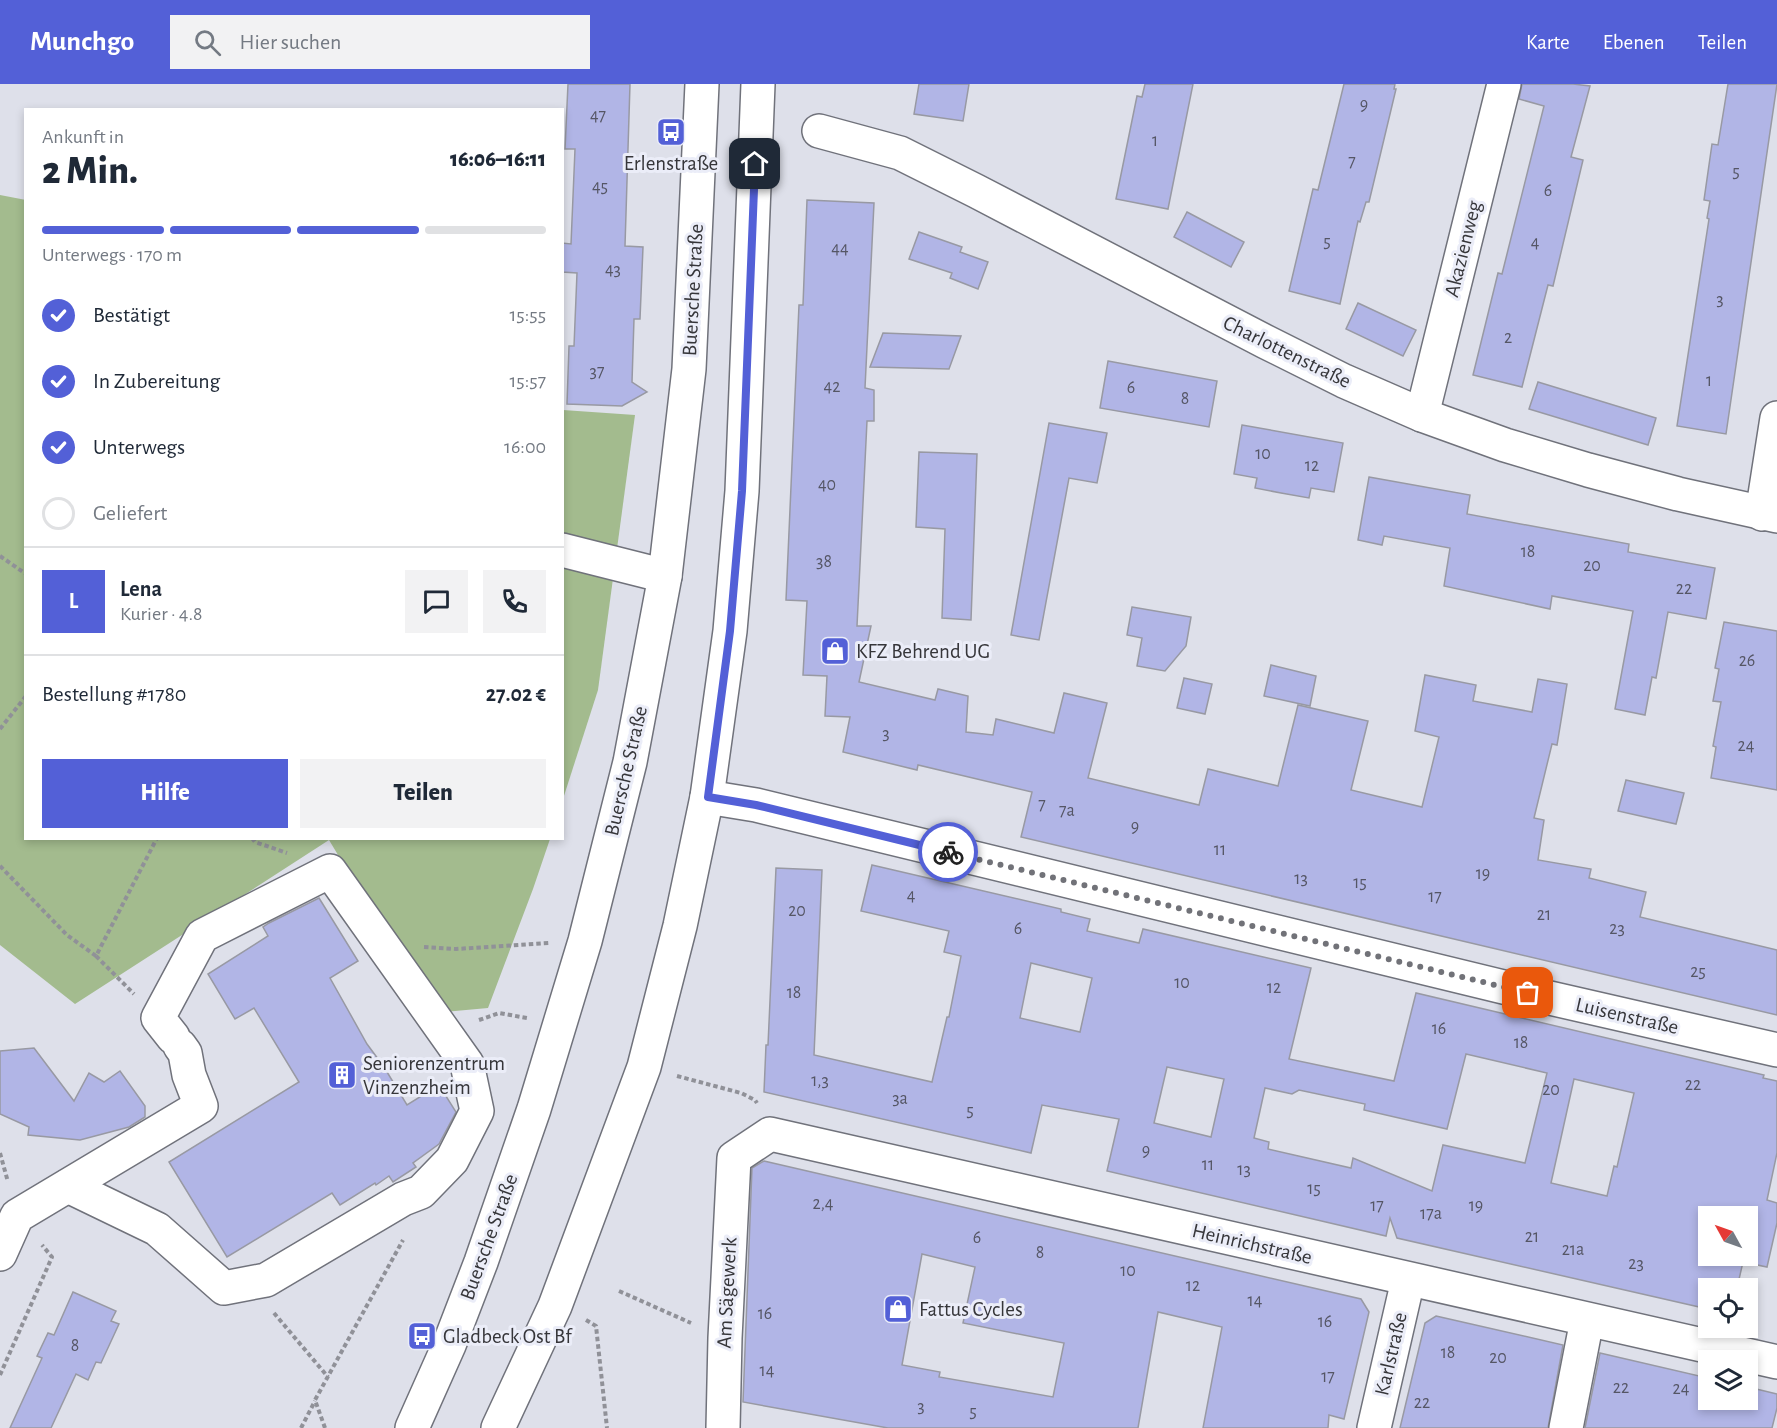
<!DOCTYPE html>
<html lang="de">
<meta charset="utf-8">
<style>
body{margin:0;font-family:"Alegreya Sans",sans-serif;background:#f2f2f3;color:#1f2937;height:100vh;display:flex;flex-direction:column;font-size:22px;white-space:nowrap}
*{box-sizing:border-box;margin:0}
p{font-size:20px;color:#747a83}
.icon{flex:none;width:33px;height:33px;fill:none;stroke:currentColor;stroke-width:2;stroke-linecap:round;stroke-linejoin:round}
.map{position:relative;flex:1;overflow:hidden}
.side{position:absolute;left:24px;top:24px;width:540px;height:732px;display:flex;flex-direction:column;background:#fff;border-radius:0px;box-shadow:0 3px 9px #0003}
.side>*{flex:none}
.needle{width:39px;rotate:310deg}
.tools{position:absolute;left:1698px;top:1122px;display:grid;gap:12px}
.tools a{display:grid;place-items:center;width:60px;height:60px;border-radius:0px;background:#fff;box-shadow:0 3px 9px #0003;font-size:30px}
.pin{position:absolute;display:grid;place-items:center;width:51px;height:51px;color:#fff;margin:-26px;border-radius:12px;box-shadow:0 3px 9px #0006}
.courier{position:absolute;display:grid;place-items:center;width:60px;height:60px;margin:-30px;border:4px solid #5360d7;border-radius:50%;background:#fff;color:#222;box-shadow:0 2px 8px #0007}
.headline em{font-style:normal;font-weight:800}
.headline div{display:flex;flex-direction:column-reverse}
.headline{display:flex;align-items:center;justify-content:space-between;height:102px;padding:0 18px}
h1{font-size:39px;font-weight:800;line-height:45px}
.bar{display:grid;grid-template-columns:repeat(4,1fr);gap:9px 6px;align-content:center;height:72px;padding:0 18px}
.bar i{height:8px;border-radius:4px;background:#e0e1e3}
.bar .on{background:#5360d7}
.bar p{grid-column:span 4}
.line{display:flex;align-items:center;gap:15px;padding:0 18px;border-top:2px solid #e0e1e3}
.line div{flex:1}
.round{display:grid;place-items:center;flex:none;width:63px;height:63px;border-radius:0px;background:#f2f2f3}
ol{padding:0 18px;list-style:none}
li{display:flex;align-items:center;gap:18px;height:66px}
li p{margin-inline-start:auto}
li .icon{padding:6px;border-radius:50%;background:#5360d7;color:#fff;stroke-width:4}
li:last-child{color:#747a83}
li i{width:33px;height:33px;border:3px solid #e0e1e3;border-radius:50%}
.button{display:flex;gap:12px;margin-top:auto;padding:12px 18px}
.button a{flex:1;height:69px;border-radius:0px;background:#5360d7;color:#fff;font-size:24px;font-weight:800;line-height:69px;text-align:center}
.button a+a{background:#f2f2f3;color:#1f2937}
header{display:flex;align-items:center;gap:36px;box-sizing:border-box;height:84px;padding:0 30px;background:#5360d7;color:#fff}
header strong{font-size:28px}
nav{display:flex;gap:33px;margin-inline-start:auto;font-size:21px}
.search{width:420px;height:54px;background:#f2f2f3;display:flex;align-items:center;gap:15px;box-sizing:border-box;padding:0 21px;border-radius:0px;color:#747a83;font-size:22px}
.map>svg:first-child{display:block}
</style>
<header>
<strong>Munchgo</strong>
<div class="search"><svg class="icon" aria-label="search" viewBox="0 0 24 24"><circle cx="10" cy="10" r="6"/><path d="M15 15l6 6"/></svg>Hier suchen</div>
<nav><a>Karte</a><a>Ebenen</a><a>Teilen</a></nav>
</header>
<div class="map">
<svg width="1777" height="1344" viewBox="0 0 1777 1344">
<rect width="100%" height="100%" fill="#dee0ea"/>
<g fill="#a3bb8e">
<polygon points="0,111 26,116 26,754 550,755 533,805 488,924 433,929 329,756 75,920 0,861"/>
<polygon points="563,326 635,331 598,606 563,715"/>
</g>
<g fill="#b1b5e6" stroke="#9899a3" stroke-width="1.5" fill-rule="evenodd">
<polygon points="568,0 630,0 625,162 643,163 640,235 634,235 632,298 647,308 622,322 567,320 569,262 574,262 577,189 562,188 562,159 571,160 575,65 565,65"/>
<polygon points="919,0 969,0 963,37 914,30"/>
<polygon points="1145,0 1193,0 1168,125 1116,115 1137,12 1142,13"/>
<polygon points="1344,0 1395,0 1394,5 1396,5 1369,118 1366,118 1360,138 1358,137 1340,220 1289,207 1313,105 1318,106"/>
<polygon points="1522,0 1573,0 1590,2 1571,73 1583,76 1553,202 1548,201 1522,303 1473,291 1498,189 1502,190 1544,22 1519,15"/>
<polygon points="1728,0 1777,0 1726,350 1677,342 1709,135 1707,134 1710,117 1704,116 1712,60 1718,61"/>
<polygon points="807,116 874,119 865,304 874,306 874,337 867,337 857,542 871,542 859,598 935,616 938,605 968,612 966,648 993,651 996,635 1054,649 1064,609 1107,619 1088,694 1199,721 1208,685 1278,702 1298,621 1368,637 1351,706 1422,723 1439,653 1415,647 1425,591 1476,601 1473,617 1532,628 1538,595 1567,600 1557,661 1552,660 1534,734 1544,736 1538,776 1591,785 1589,794 1646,808 1640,833 1777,866 1777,931 1021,753 1032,708 918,681 917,686 843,668 850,633 825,632 827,592 803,591 807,517 786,516 799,221 803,221"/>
<polygon points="1187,128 1244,158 1231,183 1174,153"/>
<polygon points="919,148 962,163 960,168 988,178 978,205 950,194 952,189 909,175"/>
<polygon points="1358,219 1416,246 1403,272 1346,245"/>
<polygon points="883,249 961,252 949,285 870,283"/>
<polygon points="1108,277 1217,297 1209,343 1100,324"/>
<polygon points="1538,298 1656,334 1648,361 1529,325"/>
<polygon points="1049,339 1107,349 1097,399 1069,394 1039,556 1011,551"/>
<polygon points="1242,341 1343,359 1334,408 1311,404 1309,414 1281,409 1255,404 1257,394 1234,390"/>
<polygon points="919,368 977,370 971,536 942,534 945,445 916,443"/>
<polygon points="1369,393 1470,411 1467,430 1629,460 1628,468 1715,484 1706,535 1668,528 1656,594 1652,593 1645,631 1615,625 1633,527 1552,512 1550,525 1444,502 1450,464 1384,452 1382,461 1358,456"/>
<polygon points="1132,523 1191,533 1186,562 1165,587 1137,582 1142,554 1127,551"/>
<polygon points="1724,538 1777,547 1777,706 1711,694 1716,663 1713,662 1721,618 1713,617 1719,585 1715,584"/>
<polygon points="1271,581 1316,592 1310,622 1264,612"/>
<polygon points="1184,594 1212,600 1205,630 1177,624"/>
<polygon points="1626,696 1684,709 1676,740 1618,727"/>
<path d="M872 781 1061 825V828L1090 835 1087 847 1139 859 1143 845 1311 884 1289 975 1394 997 1416 909 1764 991 1763 994 1777 997V1069L1767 1116 1777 1119V1139L1767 1183 1743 1178 1737 1204H1708V1225L1397 1154 1390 1134 1386 1152 1107 1087 1119 1035 1042 1021 1031 1069 764 1008 766 961H768L776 784 822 786 814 971 932 998 947 933H949L961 872 944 868 949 847 861 827ZM1031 879 1092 894 1080 948 1020 934ZM1466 970 1547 989 1525 1079 1443 1061 1432 1107 1353 1074 1351 1084 1268 1065 1269 1058 1254 1054 1265 1004 1292 1010 1299 1006 1365 1020 1364 1026 1447 1045ZM1167 983 1224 995 1211 1053 1154 1039ZM1574 995 1634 1009 1617 1083 1614 1082 1607 1112 1551 1099ZM1708 1132H1748V1172H1708Z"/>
<polygon points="319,814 358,877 330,894 367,960 384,983 407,1021 439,1001 456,1028 439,1060 413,1079 416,1083 393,1098 389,1092 376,1101 375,1099 340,1121 332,1109 227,1173 169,1078 299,998 254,924 235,935 208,890 268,852 263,843 269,839"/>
<polygon points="34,964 74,1017 89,989 104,998 120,987 145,1022 145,1033 129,1043 80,1056 28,1051 29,1043 0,1030 0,967"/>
<path d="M764 1077 1361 1215 1369 1228 1344 1335 1329 1331 1328 1344H1203L1222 1243 1158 1228 1138 1344H888L743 1318 752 1084ZM922 1170 975 1183 963 1239 1064 1259 1053 1313 939 1293 940 1288 902 1281Z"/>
<polygon points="73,1208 116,1227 111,1237 119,1240 101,1279 96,1278 88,1296 76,1290 51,1344 10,1344 42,1274 37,1272 48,1249 54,1251"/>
<polygon points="1436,1232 1563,1261 1548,1344 1400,1344 1425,1239"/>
<polygon points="1600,1269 1708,1294 1708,1316 1748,1316 1748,1303 1777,1310 1777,1324 1772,1344 1585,1344"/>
</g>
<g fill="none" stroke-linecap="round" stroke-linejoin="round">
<g stroke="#70727b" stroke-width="36">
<g id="minor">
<polyline points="819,47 900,69 976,107 1266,258 1344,297 1422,331 1505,361 1588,386 1678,410 1777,432"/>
<polyline points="1422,331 1504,0"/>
<polyline points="1762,430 1777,334"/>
<polyline points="562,466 665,492"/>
<polyline points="707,713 756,721 1528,909 1777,966"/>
<polyline points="68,1102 157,1145 224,1204 266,1196 403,1115 421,1108 452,1076 477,1027 467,980 330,787 202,852 158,934 173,953"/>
<polyline points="0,1170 17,1132 201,1022 189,991 185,969 180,962"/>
<polyline points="723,1344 725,1254 734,1074 770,1050 1777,1278"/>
<polyline points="1374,1344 1408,1196"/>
<polyline points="1566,1344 1587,1236"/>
</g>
</g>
<g stroke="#70727b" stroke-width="36">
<g id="major">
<polyline points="412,1344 449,1261 481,1178 534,1025 585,857 630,678 665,492 689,285 702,0"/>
<polyline points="498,1344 555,1222 644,983 680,842 707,713 730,547 742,407 758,0"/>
</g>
</g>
<g stroke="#909198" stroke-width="4" stroke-dasharray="4.5 3" stroke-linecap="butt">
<polyline points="0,472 26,490"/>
<polyline points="0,645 26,612"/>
<polyline points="252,754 255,758 287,769"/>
<polyline points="0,782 67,851 96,872 157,754"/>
<polyline points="424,863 456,865 549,859"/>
<polyline points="96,872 134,910"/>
<polyline points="479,936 499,929 527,934"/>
<polyline points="677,992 741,1009 755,1016 757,1019"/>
<polyline points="0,1069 8,1098"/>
<polyline points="619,1207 691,1239"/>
<polyline points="274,1229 328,1293"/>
<polyline points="586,1236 596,1242 607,1344"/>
<polyline points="0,1291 52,1173 42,1161"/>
<polyline points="301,1344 315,1317"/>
<polyline points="325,1344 315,1316 403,1156"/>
</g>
<use href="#minor" stroke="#fff" stroke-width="33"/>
<use href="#major" stroke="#fff" stroke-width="33"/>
</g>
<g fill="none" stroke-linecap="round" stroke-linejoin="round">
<polyline stroke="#717278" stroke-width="6" stroke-dasharray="0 10.8" points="948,768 1528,909"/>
<polyline stroke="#5360d7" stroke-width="8" points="755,80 742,407 730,547 708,713 756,721 948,768"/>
</g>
<defs>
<g id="bus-square" transform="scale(1.5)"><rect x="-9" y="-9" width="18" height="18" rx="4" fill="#5360d7" stroke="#ebedf8"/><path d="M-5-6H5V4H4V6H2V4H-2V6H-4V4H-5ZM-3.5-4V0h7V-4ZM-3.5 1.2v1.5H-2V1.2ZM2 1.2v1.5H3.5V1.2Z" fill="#fff"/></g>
<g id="shop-square" transform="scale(1.5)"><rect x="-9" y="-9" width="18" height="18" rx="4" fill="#5360d7" stroke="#ebedf8"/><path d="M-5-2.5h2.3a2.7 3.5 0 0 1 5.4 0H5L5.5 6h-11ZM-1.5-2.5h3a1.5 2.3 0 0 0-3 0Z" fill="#fff"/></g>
<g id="building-square" transform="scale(1.5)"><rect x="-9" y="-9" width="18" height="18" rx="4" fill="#5360d7" stroke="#ebedf8"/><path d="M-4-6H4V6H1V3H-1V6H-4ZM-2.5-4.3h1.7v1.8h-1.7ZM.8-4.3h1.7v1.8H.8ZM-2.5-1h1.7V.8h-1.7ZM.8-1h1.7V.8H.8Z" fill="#fff"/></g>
</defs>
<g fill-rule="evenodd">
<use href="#bus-square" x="671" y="48"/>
<use href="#shop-square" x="835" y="567"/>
<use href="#building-square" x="342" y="991"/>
<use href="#shop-square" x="898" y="1225"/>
<use href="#bus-square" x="422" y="1252"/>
</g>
<g text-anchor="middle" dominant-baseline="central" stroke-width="6" stroke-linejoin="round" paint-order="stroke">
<g font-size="18" fill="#555665">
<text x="1364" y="21">9</text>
<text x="598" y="32">47</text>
<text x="1155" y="57">1</text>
<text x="1352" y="78">7</text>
<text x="1736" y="88">5</text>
<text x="600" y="103">45</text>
<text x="1548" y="107">6</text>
<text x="1327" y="158">5</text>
<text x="1535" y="159">4</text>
<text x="840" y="165">44</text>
<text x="613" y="186">43</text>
<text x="1720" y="216">3</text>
<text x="1508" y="254">2</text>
<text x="597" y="288">37</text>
<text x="1709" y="297">1</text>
<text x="832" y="303">42</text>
<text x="1131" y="304">6</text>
<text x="1185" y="315">8</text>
<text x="1263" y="370">10</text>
<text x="1312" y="382">12</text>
<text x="827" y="401">40</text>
<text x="1528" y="468">18</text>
<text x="824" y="478">38</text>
<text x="1592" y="482">20</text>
<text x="1684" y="505">22</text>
<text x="1747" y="577">26</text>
<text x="886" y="650">3</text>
<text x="1746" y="662">24</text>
<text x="1042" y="721">7</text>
<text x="1067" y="727">7a</text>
<text x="1135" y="743">9</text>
<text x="1220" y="766">11</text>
<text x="1483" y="790">19</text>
<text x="1301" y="795">13</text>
<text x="1360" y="799">15</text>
<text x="911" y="812">4</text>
<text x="1435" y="813">17</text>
<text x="797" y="827">20</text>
<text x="1544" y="831">21</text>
<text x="1018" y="845">6</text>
<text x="1617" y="845">23</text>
<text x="1698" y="888">25</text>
<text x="1182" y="899">10</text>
<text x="1274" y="904">12</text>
<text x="794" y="909">18</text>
<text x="1439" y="945">16</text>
<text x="1521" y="959">18</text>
<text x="820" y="997">1,3</text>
<text x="1693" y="1001">22</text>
<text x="1551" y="1006">20</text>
<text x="900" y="1015">3a</text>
<text x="970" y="1027">5</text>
<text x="1146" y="1067">9</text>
<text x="1208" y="1081">11</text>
<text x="1244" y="1086">13</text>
<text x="1314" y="1105">15</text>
<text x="823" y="1120">2,4</text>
<text x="1377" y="1122">17</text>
<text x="1476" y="1122">19</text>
<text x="1431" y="1130">17a</text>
<text x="1532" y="1153">21</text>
<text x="977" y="1154">6</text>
<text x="1573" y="1166">21a</text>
<text x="1040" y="1169">8</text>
<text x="1636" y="1180">23</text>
<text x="1128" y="1187">10</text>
<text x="1193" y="1202">12</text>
<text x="1255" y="1217">14</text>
<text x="765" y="1230">16</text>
<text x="1325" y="1238">16</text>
<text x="75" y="1262">8</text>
<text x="1448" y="1269">18</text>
<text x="1498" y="1274">20</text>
<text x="767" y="1287">14</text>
<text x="1328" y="1293">17</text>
<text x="1621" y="1304">22</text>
<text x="1681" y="1305">24</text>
<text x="1422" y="1319">22</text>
<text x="921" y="1323">3</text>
<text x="973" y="1328">5</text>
</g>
<g font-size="21" fill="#36363a" stroke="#ebedf8" text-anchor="start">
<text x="671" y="79" text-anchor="middle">Erlenstraße</text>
<text x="856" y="567">KFZ Behrend UG</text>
<text x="363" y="979">Seniorenzentrum<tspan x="363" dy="24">Vinzenzheim</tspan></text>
<text x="919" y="1225">Fattus Cycles</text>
<text x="443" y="1252">Gladbeck Ost Bf</text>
</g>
<g font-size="21" fill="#36363a" stroke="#ebedf8">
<text transform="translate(1463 165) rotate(-76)">Akazienweg</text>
<text transform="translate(693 206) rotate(-87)">Buersche Straße</text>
<text transform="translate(1287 268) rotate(26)">Charlottenstraße</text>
<text transform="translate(626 687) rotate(-77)">Buersche Straße</text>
<text transform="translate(1627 932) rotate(13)">Luisenstraße</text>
<text transform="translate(489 1153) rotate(-70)">Buersche Straße</text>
<text transform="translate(1252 1160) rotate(13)">Heinrichstraße</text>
<text transform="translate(727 1209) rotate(-87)">Am Sägewerk</text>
<text transform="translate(1391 1270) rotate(-77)">Karlstraße</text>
</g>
</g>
</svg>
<div class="tools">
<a><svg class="needle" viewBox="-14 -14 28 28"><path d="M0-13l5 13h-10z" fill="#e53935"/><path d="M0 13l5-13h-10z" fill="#747a83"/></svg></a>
<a><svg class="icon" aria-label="locate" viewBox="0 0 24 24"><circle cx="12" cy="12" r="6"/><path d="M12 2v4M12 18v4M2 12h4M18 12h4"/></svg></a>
<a><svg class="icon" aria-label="layers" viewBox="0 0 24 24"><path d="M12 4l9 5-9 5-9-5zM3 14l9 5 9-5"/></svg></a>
</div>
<div class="pin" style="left:1528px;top:909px;background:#ea580c"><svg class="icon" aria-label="bag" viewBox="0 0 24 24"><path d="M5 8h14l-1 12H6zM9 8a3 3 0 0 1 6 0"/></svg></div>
<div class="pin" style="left:755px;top:80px;background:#1f2937"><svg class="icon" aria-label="home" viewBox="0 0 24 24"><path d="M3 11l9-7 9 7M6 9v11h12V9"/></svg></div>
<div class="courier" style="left:948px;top:768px"><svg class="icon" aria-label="bike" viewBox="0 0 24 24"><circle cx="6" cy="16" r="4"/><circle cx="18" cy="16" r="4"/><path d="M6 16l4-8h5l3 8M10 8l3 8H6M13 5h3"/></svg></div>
<section class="side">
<div class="headline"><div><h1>2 Min.</h1><p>Ankunft in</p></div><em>16:06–16:11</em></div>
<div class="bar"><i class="on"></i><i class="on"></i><i class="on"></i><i></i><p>Unterwegs · 170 m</p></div>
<ol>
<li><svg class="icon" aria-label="check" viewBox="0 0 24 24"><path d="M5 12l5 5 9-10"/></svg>Bestätigt<p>15:55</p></li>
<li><svg class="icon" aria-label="check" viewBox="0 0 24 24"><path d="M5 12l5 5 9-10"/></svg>In Zubereitung<p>15:57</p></li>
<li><svg class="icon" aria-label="check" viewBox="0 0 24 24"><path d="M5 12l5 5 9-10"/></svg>Unterwegs<p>16:00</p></li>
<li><i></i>Geliefert</li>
</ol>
<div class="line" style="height:108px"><b class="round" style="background:#5360d7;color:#fff">L</b><div><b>Lena</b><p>Kurier · 4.8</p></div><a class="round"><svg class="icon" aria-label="chat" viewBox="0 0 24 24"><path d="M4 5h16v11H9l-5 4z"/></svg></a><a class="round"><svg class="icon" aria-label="phone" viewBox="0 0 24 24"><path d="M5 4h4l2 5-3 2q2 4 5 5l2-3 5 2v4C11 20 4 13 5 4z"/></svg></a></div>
<div class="line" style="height:78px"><div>Bestellung #1780</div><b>27.02 €</b></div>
<div class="button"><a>Hilfe</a><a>Teilen</a></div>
</section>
</div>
